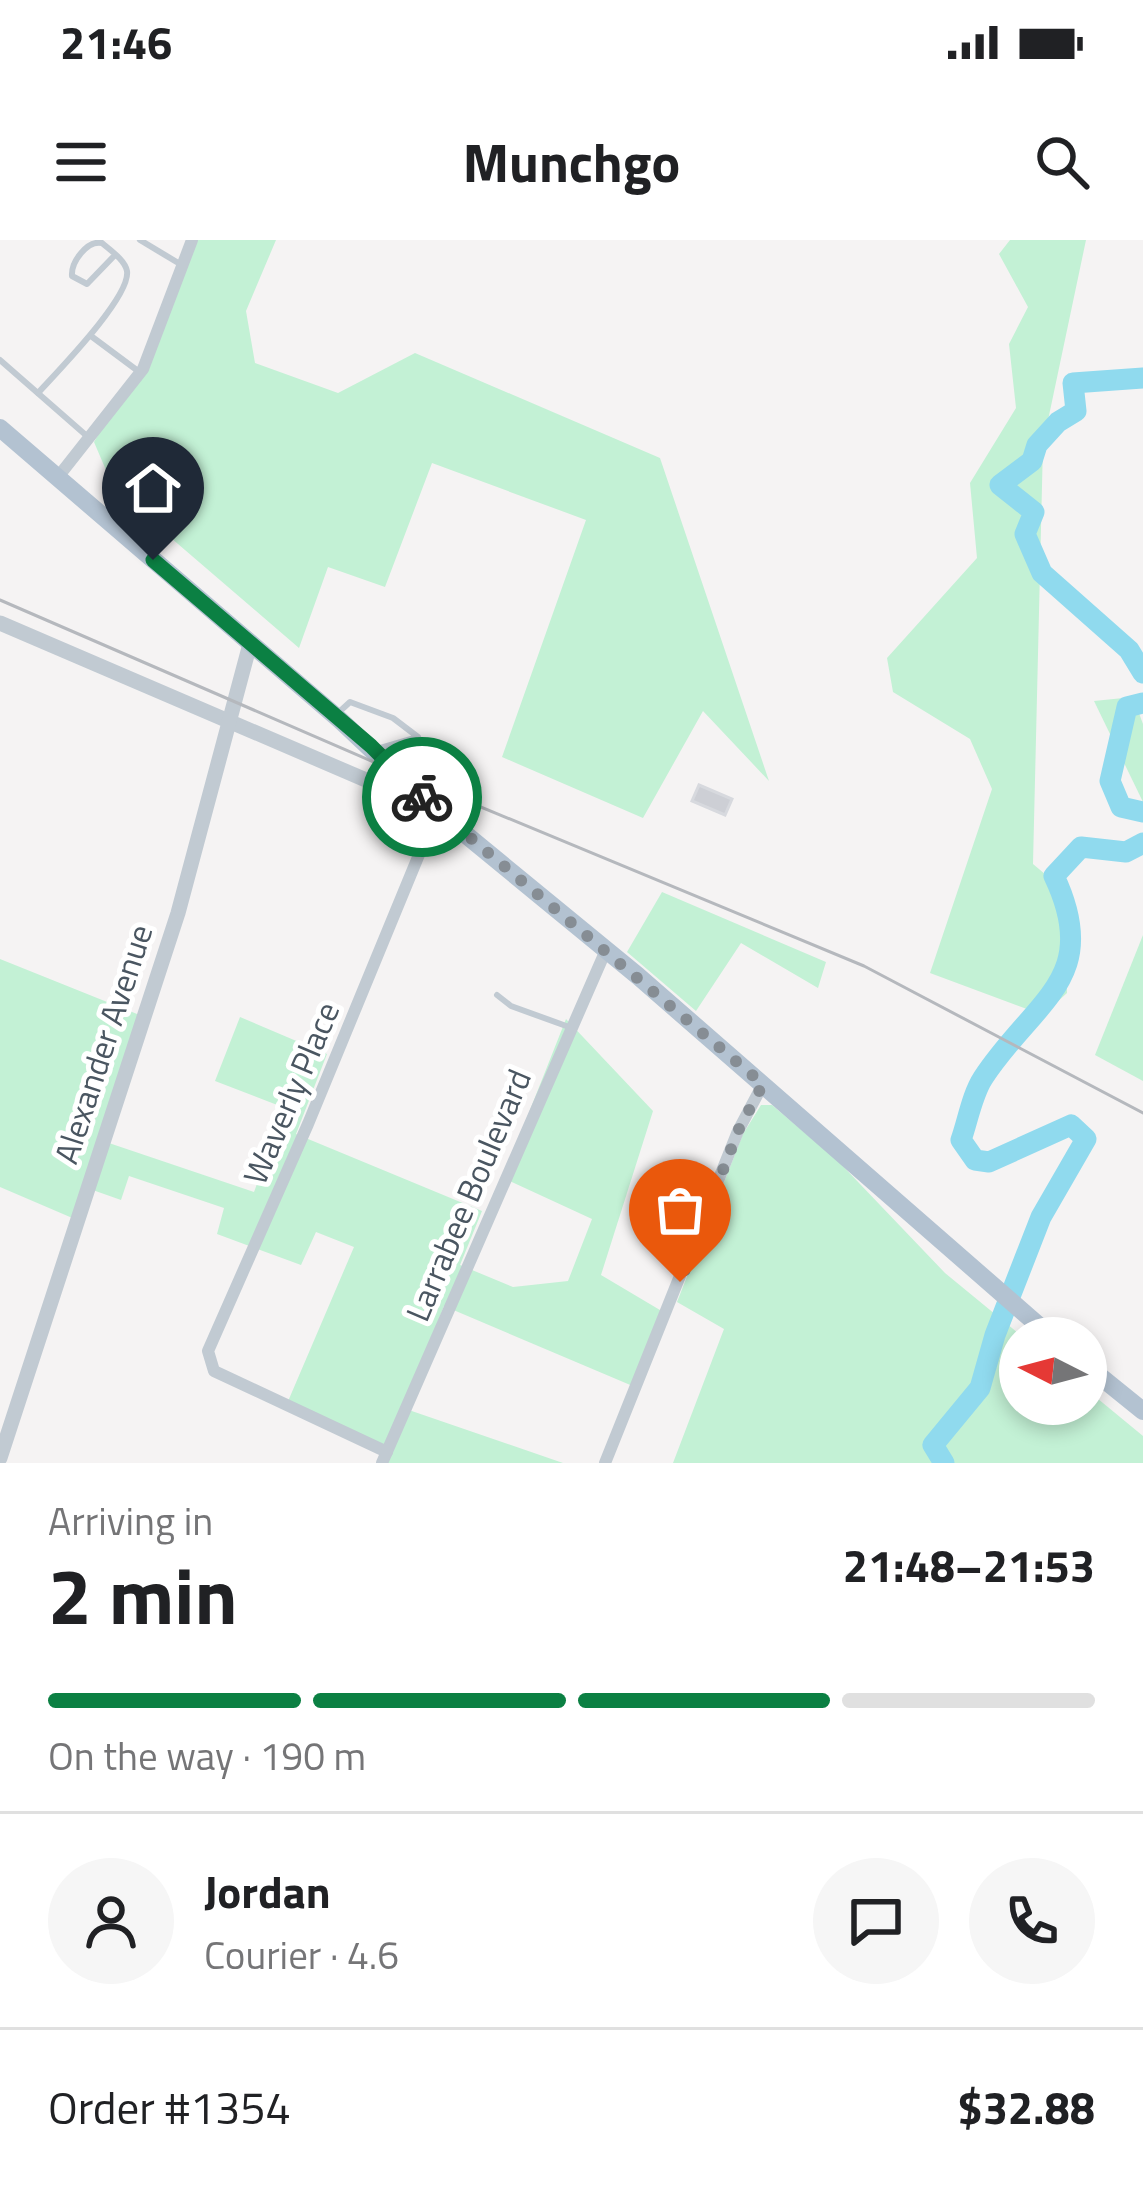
<!DOCTYPE html>
<meta charset="utf-8">
<style>
body{margin:0;font-family:"Titillium Web",sans-serif;background:#f6f6f6;color:#202124;height:100vh;display:flex;flex-direction:column;font-size:45px;white-space:nowrap}
*{box-sizing:border-box;margin:0}
p{font-size:39px;color:#757577}
.icon{flex:none;width:66px;height:66px;fill:none;stroke:currentColor;stroke-width:2;stroke-linecap:round;stroke-linejoin:round}
.map{position:relative;height:1223px;overflow:hidden}
.details{display:flex;flex-direction:column;background:#fff;flex:1}
.details>*{flex:none}
.needle{width:78px;rotate:276deg}
.fabs{position:absolute;left:999px;top:1077px;display:grid;gap:24px}
.fabs a{display:grid;place-items:center;width:108px;height:108px;border-radius:50%;background:#fff;box-shadow:0 6px 18px #0003;font-size:60px}
.pin{position:absolute;display:grid;place-items:center;width:102px;height:102px;color:#fff;margin:-123px -51px;border-radius:50% 50% 50% 0;rotate:-45deg;box-shadow:0 0 12px #0007}
.pin .icon{rotate:45deg}
.courier{position:absolute;display:grid;place-items:center;width:120px;height:120px;margin:-60px;border:9px solid #0b8043;border-radius:50%;background:#fff;color:#222;box-shadow:0 3px 15px #0007}
.head em{font-style:normal;font-weight:700}
.head div{display:flex;flex-direction:column-reverse}
.head{display:flex;align-items:center;justify-content:space-between;height:204px;padding:0 48px}
h1{font-size:78px;font-weight:700;line-height:90px}
.bar{display:grid;grid-template-columns:repeat(4,1fr);gap:18px 12px;align-content:center;height:144px;padding:0 48px}
.bar i{height:15px;border-radius:9px;background:#e0e0e0}
.bar .active{background:#0b8043}
.bar p{grid-column:span 4}
.line{display:flex;align-items:center;gap:30px;padding:0 48px;border-top:3px solid #e0e0e0}
.line div{flex:1}
.round{display:grid;place-items:center;flex:none;width:126px;height:126px;border-radius:63px;background:#f6f6f6}
.status{display:flex;justify-content:space-between;align-items:center;height:84px;padding:0 60px;background:#fff;direction:ltr}
.status svg{height:33px;fill:currentColor}
header{display:flex;justify-content:space-between;align-items:center;height:156px;padding:0 48px;background:#fff;font-size:54px;font-weight:700}
.map>svg:first-child{display:block}
</style>
<div class="status"><b>21:46</b><svg viewBox="0 0 49 12"><path d="M0 12V9h3v3zM5 12V6h3v6zM10 12V3h3v9zM15 12V0h3v12zM26 1h20v11H26zM47 4h2v5h-2z"/></svg></div>
<header><svg class="icon" aria-label="menu" viewBox="0 0 24 24"><path d="M4 6h16M4 12h16M4 18h16"/></svg>Munchgo<svg class="icon" aria-label="search" viewBox="0 0 24 24"><circle cx="10" cy="10" r="6"/><path d="M15 15l6 6"/></svg></header>
<div class="map">
<svg width="1143" height="1223" viewBox="0 0 1143 1223">
<rect width="100%" height="100%" fill="#f5f3f3"/>
<g fill="#c3f1d5">
<polygon points="191,0 276,0 246,71 255,123 338,153 415,113 660,218 769,541 703,471 643,578 502,517 586,280 432,223 385,347 328,327 299,408 114,249 94,202 160,90"/>
<polygon points="1010,0 1086,0 1043,204 1033,624 1065,651 1067,753 1043,775 930,733 992,549 970,499 893,452 887,418 977,318 970,243 1016,168 1009,104 1028,67 999,14"/>
<polygon points="1133,457 1143,484 1143,562 1094,461"/>
<polygon points="662,652 826,722 818,748 741,703 696,771 627,712"/>
<polygon points="1143,695 1143,841 1095,815"/>
<polygon points="0,719 142,776 103,901 254,952 285,868 215,841 240,777 327,814 296,894 482,971 460,1025 513,1047 568,1041 592,979 503,938 566,779 653,871 601,1035 665,1073 635,1147 444,1066 403,1168 563,1223 378,1223 384,1208 286,1166 354,1007 316,992 301,1025 217,994 224,968 129,936 121,960 87,948 77,980 0,947"/>
<polygon points="761,865 772,865 838,921 945,1033 1024,1098 1020,1098 1020,1164 1086,1164 1086,1149 1143,1196 1143,1223 673,1223 724,1089 677,1062 743,894"/>
</g>
<g fill="none" stroke-linecap="round" stroke-linejoin="round">
<g stroke="#90daee" stroke-width="21">
<polyline points="1143,138 1073,143 1076,171 1058,182 1037,205 1032,221 1000,245 1034,272 1025,294 1042,333 1129,410 1143,433"/>
<polyline points="1143,463 1127,467 1110,541 1121,567 1143,572"/>
<path d="M944 1223 933 1205 980 1148 995 1095 1041 977 1086 899 1071 885 989 922 975 920 961 900C968 880 972 855 983 838 1034 760 1103 739 1054 636L1081 607 1126 612 1143 603"/>
</g>
</g>
<polygon fill="#cdcfd5" stroke="#d7d9de" stroke-width="3" points="699,545 732,559 725,575 692,561"/>
<g fill="none" stroke-linecap="round" stroke-linejoin="round">
<g stroke="#c1cad2" stroke-width="6">
<polyline points="140,0 180,24"/>
<polyline points="91,96 138,131"/>
<polyline points="0,120 88,197"/>
<path d="M38 153C56 133 131 57 127 31 125 20 110 10 102 3 87 0 71 22 72 36L87 44 115 15"/>
<polyline points="338,473 350,462 393,478 418,497 377,509"/>
<polyline points="497,755 511,766 569,787"/>
</g>
<g stroke="#c1cad2" stroke-width="12">
<polyline points="58,237 143,129 192,0"/>
<polyline points="387,1212 214,1131 208,1111 308,884 437,571"/>
<polyline points="382,1223 606,710"/>
<polyline points="605,1223 738,891 763,844"/>
</g>
<g stroke="#c1cad2" stroke-width="15">
<polyline points="0,383 394,552 423,559"/>
<polyline points="0,1218 178,673 250,404"/>
</g>
<g stroke="#b3c2d1" stroke-width="18">
<polyline points="0,188 340,480 437,571 638,736 1053,1098"/>
<polyline points="1086,1125 1143,1171"/>
</g>
<polyline stroke="#b5b8bd" stroke-width="3" points="0,360 399,533 864,726 1143,873"/>
</g>
<g fill="none" stroke-linecap="round" stroke-linejoin="round">
<polyline stroke="#868d94" stroke-width="12" stroke-dasharray="0 21.6" points="422,557 763,844 738,891 680,1042"/>
<polyline stroke="#0b8043" stroke-width="15" points="153,320 371,506 422,557"/>
</g>
<g text-anchor="middle" dominant-baseline="central" stroke-width="10" stroke-linejoin="round" paint-order="stroke">
<g font-size="33" fill="#4a5661" stroke="#fff">
<text transform="translate(103 804) rotate(-72)">Alexander Avenue</text>
<text transform="translate(291 853) rotate(-67)">Waverly Place</text>
<text transform="translate(468 955) rotate(-67)">Larrabee Boulevard</text>
</g>
</g>
</svg>
<div class="fabs">
<a><svg class="needle" viewBox="-14 -14 28 28"><path d="M0-13l5 13h-10z" fill="#e53935"/><path d="M0 13l5-13h-10z" fill="#757577"/></svg></a>
</div>
<div class="pin" style="left:680px;top:1042px;background:#ea580c"><svg class="icon" aria-label="bag" viewBox="0 0 24 24"><path d="M5 8h14l-1 12H6zM9 8a3 3 0 0 1 6 0"/></svg></div>
<div class="pin" style="left:153px;top:320px;background:#1f2937"><svg class="icon" aria-label="home" viewBox="0 0 24 24"><path d="M3 11l9-7 9 7M6 9v11h12V9"/></svg></div>
<div class="courier" style="left:422px;top:557px"><svg class="icon" aria-label="bike" viewBox="0 0 24 24"><circle cx="6" cy="16" r="4"/><circle cx="18" cy="16" r="4"/><path d="M6 16l4-8h5l3 8M10 8l3 8H6M13 5h3"/></svg></div>
</div>
<section class="details">
<div class="head"><div><h1>2 min</h1><p>Arriving in</p></div><em>21:48–21:53</em></div>
<div class="bar"><i class="active"></i><i class="active"></i><i class="active"></i><i></i><p>On the way · 190 m</p></div>
<div class="line" style="height:216px"><a class="round"><svg class="icon" aria-label="person" viewBox="0 0 24 24"><circle cx="12" cy="8" r="4"/><path d="M4 21q1-7 8-7t8 7"/></svg></a><div><b>Jordan</b><p>Courier · 4.6</p></div><a class="round"><svg class="icon" aria-label="chat" viewBox="0 0 24 24"><path d="M4 5h16v11H9l-5 4z"/></svg></a><a class="round"><svg class="icon" aria-label="phone" viewBox="0 0 24 24"><path d="M5 4h4l2 5-3 2q2 4 5 5l2-3 5 2v4C11 20 4 13 5 4z"/></svg></a></div>
<div class="line" style="height:156px"><div>Order #1354</div><b>$32.88</b></div>
</section>
